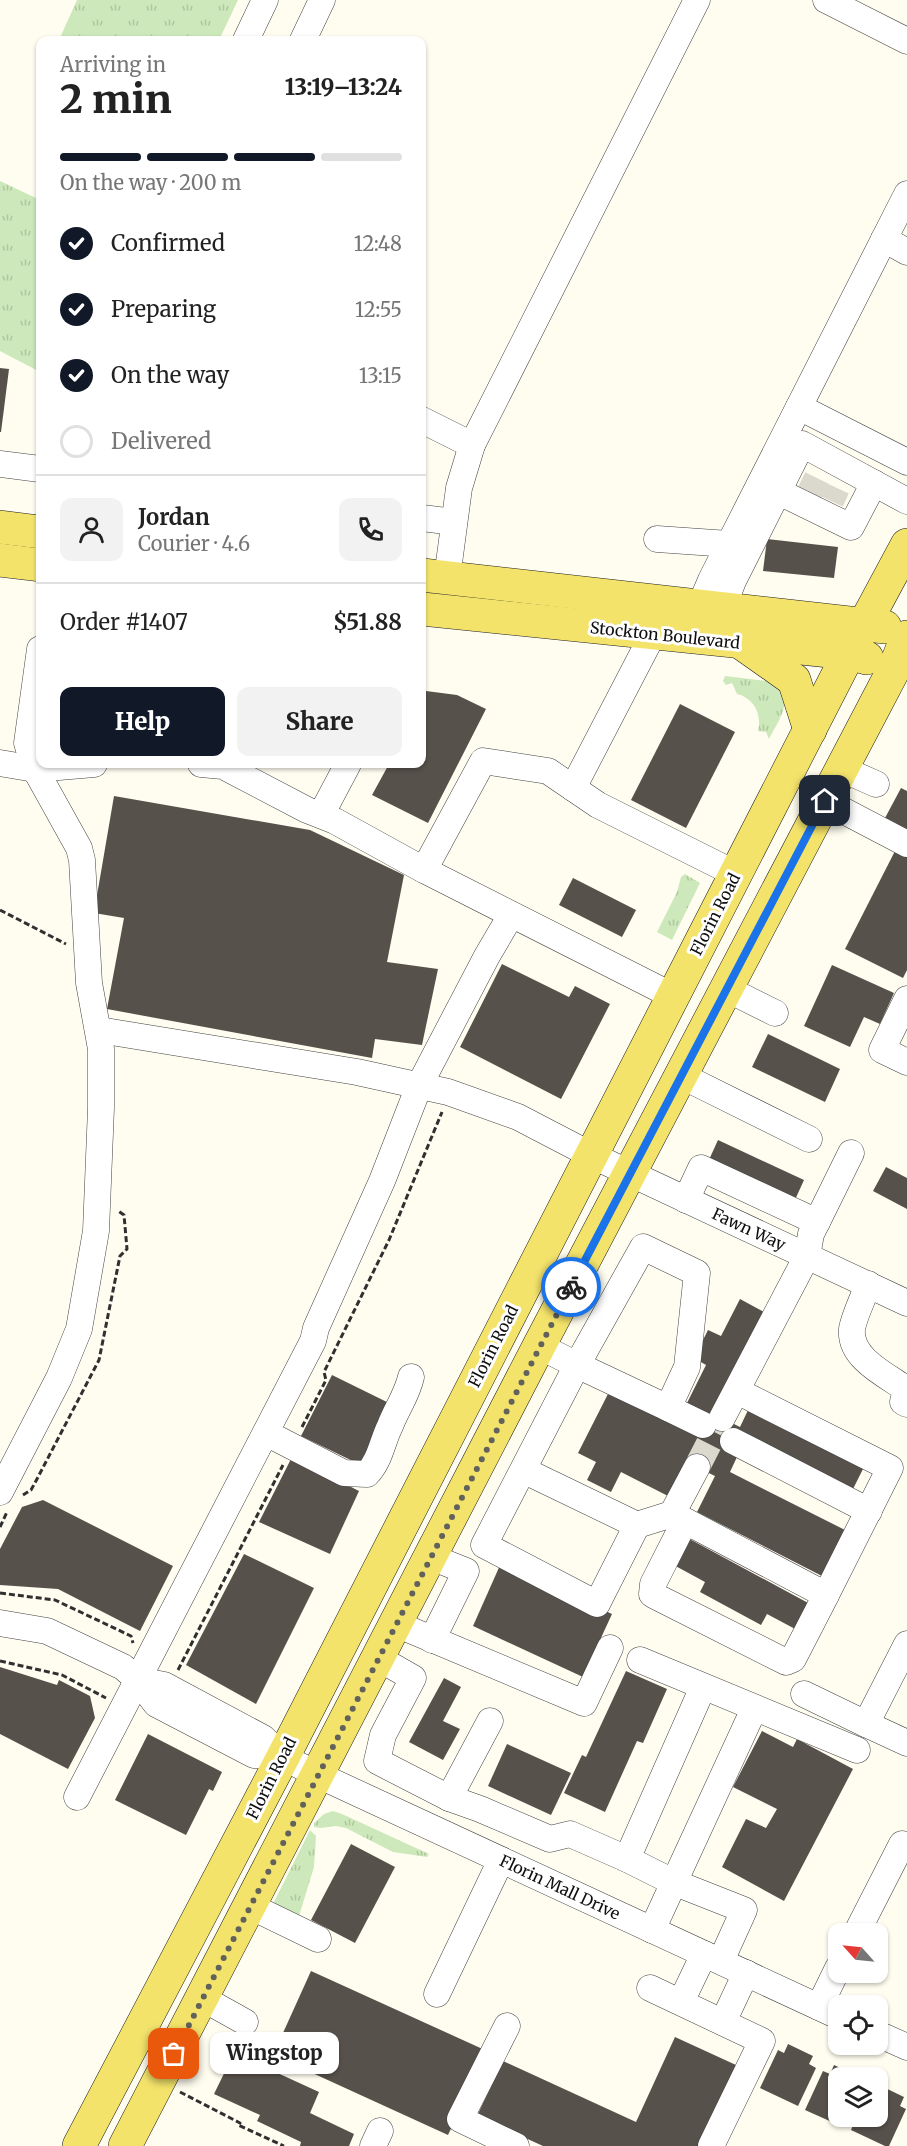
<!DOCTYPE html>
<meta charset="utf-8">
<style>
body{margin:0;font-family:Merriweather,serif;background:#f2f2f2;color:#222;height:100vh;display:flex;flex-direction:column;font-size:22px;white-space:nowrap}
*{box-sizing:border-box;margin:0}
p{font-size:20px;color:#767676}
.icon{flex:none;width:33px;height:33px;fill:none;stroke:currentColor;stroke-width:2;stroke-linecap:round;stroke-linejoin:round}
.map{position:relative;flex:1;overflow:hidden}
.details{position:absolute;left:36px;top:36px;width:390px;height:732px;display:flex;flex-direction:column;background:#fff;border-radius:12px;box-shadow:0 2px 4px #0004}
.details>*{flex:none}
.needle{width:39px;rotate:297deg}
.tools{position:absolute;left:828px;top:1923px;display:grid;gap:12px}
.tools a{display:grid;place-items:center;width:60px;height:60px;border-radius:12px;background:#fff;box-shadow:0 2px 4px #0004;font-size:30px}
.pin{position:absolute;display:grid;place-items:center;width:51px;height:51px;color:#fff;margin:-26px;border-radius:12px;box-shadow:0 3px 9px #0006}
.courier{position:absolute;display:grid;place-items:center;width:60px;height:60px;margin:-30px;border:4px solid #1a73e8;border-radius:50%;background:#fff;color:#222;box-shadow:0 2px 8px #0007}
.bubble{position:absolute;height:42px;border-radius:12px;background:#fff;box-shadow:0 2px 4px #0004;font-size:20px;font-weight:800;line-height:42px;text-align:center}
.overview em{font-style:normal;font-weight:800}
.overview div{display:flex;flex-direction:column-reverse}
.overview{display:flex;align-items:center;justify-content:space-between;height:102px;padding:0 24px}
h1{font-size:39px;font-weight:800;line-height:45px}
.bar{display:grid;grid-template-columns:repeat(4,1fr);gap:9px 6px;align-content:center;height:72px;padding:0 24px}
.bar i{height:8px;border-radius:4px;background:#e0e0e0}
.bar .active{background:#111827}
.bar p{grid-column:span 4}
.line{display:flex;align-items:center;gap:15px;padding:0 24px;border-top:2px solid #e0e0e0}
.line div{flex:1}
.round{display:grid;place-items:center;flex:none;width:63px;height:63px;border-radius:12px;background:#f2f2f2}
ol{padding:0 24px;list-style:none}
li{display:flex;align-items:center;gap:18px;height:66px}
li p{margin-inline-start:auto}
li .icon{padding:6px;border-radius:50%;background:#111827;color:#fff;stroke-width:4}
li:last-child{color:#767676}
li i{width:33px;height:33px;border:3px solid #e0e0e0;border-radius:50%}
.action{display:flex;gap:12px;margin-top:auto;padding:12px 24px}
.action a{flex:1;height:69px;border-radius:12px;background:#111827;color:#fff;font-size:24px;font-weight:800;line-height:69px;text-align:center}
.action a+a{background:#f2f2f2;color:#222}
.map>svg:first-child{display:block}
</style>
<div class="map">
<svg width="907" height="2146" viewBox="0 0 907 2146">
<defs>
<pattern id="grass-tufts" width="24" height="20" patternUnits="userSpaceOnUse" patternTransform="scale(1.5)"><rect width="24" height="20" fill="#cde8ba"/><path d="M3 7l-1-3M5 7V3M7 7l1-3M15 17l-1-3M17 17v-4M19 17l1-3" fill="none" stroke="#afc69f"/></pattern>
</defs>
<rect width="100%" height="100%" fill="#fffdf0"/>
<g fill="url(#grass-tufts)">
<polygon points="77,0 238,0 219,40 59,40"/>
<polygon points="0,181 40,200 40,372 0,351"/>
<path d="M725 676 774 682C795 701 779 719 769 739L766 732 758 731C762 714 754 698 737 694L732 683 726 685 723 681Z"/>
<polygon points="685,874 700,883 672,940 657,932 677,892 681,877"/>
<polygon points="333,1811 342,1814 429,1854 427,1857 393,1852 346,1828 336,1826 321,1828 314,1827 314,1823 324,1814"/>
<polygon points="310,1830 316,1836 314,1867 299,1916 273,1904"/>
</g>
<g fill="#57514b">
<polygon points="0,368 9,369 1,432 0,432"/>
<polygon points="767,539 838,547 834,578 763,571"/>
<polygon points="426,691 457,695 486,709 428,823 372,795 389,764 422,764 422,700"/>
<polygon points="680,704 735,732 686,828 631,800"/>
<polygon points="901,788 907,791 907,830 885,818"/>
<polygon points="114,796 310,830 404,875 387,962 438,969 422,1045 375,1039 372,1058 107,1009 124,918 94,913"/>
<polygon points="895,851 907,857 907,970 903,978 845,949"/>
<polygon points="573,878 636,910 622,937 559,905"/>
<polygon points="502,964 569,997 575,986 610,1004 561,1099 460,1047"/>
<polygon points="832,965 894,993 880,1024 864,1017 850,1047 804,1026"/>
<polygon points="768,1034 840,1069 825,1102 752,1067"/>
<polygon points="718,1140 804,1180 794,1202 708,1162"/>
<polygon points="886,1167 907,1178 907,1209 873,1191"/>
<polygon points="740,1299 766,1313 714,1414 740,1427 750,1406 865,1465 852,1491 737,1457 730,1472 845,1530 822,1576 697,1512 715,1476 686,1462 668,1496 621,1472 611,1492 587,1480 596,1462 578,1453 611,1388 709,1414 687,1403 706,1365 694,1358 708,1330 721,1336"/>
<polygon points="332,1375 395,1406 363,1466 301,1436"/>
<polygon points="292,1457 359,1491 330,1554 259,1522"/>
<polygon points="43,1500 173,1566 140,1631 58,1589 0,1585 0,1549 22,1507"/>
<polygon points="684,1536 810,1604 797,1630 767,1614 761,1625 700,1592 705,1582 670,1563"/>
<polygon points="244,1554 314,1588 256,1704 186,1665"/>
<polygon points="501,1563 612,1614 583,1677 473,1626"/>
<polygon points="0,1667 57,1685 59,1680 90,1696 95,1718 68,1769 0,1734"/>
<polygon points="626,1671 667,1689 643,1743 637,1741 605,1812 564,1793 582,1755 586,1757"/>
<polygon points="444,1678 461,1687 443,1721 460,1729 443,1760 409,1742"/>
<polygon points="762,1731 793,1747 797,1739 853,1769 784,1901 722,1867 746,1819 766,1828 777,1809 733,1787"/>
<polygon points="148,1734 222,1772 213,1791 209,1789 186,1835 115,1800"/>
<polygon points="507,1744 571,1773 551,1815 488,1786"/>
<polygon points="351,1844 395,1867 355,1943 311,1920"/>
<polygon points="311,1971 487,2051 448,2135 273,2055"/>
<polygon points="675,2037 736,2065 699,2146 543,2146 477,2116 503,2061 636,2122"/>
<polygon points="788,2044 813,2056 809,2064 816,2068 798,2106 760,2088 778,2050 784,2053"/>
<polygon points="234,2053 319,2092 310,2113 354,2134 349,2146 300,2146 301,2142 257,2121 260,2115 214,2094"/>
<polygon points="834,2065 862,2078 838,2078 838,2116 848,2116 843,2127 805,2110 823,2071 830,2074"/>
<polygon points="879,2085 904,2097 900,2106 906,2109 889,2146 885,2146 851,2130 857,2116 878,2116"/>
</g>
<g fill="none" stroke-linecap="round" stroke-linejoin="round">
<g stroke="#dbd9ce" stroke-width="26" stroke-dasharray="26 13" stroke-linecap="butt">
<polyline points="810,492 817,478"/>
<polyline points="831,501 837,488"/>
<polyline points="697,1467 722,1418"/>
</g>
<g stroke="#414141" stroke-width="27">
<g id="minor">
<polyline points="826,0 907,41"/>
<polyline points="246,40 265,0"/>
<polyline points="303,40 322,0"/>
<polyline points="884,239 907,252"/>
<polyline points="799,407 907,462"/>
<polyline points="422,420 472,445"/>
<polyline points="0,464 40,469"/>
<polyline points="777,491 851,527 874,483"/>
<polyline points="422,518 454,522"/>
<polyline points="657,539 729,544"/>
<polyline points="447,578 459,488 472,445 697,0"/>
<polyline points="700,606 711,580 907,194"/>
<polyline points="722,609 733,581 802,444 907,501"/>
<polyline points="0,763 35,769 94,764"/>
<polyline points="201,764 223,766 307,810 335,821 424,870 673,996"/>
<polyline points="842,769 876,784"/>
<polyline points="573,788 653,634"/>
<polyline points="825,801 907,844"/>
<polyline points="321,815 348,764"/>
<polyline points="424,870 483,761 548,771 598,805 736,874"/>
<polyline points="727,989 775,1013"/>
<polyline points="907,999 882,1050 907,1062"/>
<polyline points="99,1030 357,1072 448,1092 518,1117 591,1155 907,1303"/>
<polyline points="682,1076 809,1139"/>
<polyline points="686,1200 701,1168 817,1222 811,1234 807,1256 722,1418"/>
<polyline points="817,1222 851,1153"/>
<polygon points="643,1247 697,1273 687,1367 668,1408 577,1365"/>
<path d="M868 1284C864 1297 854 1316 852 1329 849 1358 886 1375 906 1389L903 1402 907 1404"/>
<polyline points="668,1408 703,1425"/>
<path d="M266 1433 344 1473 367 1474C380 1461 382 1442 390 1426 397 1408 407 1395 411 1377"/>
<polyline points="733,1441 869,1511"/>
<polyline points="523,1470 637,1525 597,1604 484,1545 577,1365 539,1346"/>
<polyline points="0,1492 59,1378 79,1329 96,1231 101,1108 101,1049 89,983 82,860 79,848 35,769 27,743 40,649"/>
<polyline points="672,1514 697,1467"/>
<polyline points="685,1521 653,1584 652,1594 655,1596 786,1662 793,1659 826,1595"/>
<polyline points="637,1525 672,1514 826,1595 890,1468 737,1391"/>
<polyline points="431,1557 466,1571 432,1640"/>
<polyline points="0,1623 47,1631 123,1667 138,1680 156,1704 254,1755 283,1757"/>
<polyline points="396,1624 584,1703 610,1648"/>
<polyline points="378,1658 413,1678 383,1735 377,1761 449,1798"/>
<polyline points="640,1660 857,1750"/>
<polyline points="138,1680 164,1685 263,1738 283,1757 318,1775 838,2016"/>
<polyline points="804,1694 866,1724 907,1644"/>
<polyline points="490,1721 449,1798 480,1809 550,1839 570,1834 627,1859 673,1882 744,1910 721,1961"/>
<polyline points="866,1724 907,1743"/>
<polyline points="77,1797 313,1341 316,1328 382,1181 419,1086 487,956 511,915"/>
<polyline points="627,1859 703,1687"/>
<polyline points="250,1906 318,1939"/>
<polyline points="652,1930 754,1709"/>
<polyline points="856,1934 902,1844 907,1847"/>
<polyline points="650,1988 762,2041 711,2146"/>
<polyline points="437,1994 501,1860"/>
<polyline points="202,1998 245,2022"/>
<polyline points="681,2002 704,1954"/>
<polyline points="819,2007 838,1968"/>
<polyline points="723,2022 746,1973"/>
<polyline points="507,2026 460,2119 516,2146"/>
<polyline points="878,2034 907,2047"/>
<polyline points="373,2146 380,2131"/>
</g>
</g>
<g stroke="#1f1f1f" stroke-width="34">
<g id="major">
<polyline points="0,527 40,532"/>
<polyline points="0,560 40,565"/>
<polyline points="422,575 885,627"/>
<polyline points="422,609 849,653 867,658"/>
<polyline points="743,644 794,680 810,730"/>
<polyline points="79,2146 283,1757 849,653 907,545"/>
<polyline points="125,2146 539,1346 873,709 895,667 907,637"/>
</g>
</g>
<g stroke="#303030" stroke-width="3" stroke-dasharray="6 3" stroke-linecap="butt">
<polyline points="0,910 66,944"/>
<polyline points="302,1427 326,1380 324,1372 389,1240 442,1112"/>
<polyline points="23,1495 31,1490 37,1479 99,1360 120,1256 127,1249 124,1215 117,1210"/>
<polyline points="0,1527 7,1512"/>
<polyline points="0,1593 55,1600 131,1636 133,1643"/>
<polyline points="0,1661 62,1675 106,1698"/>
<polyline points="178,1670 283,1465"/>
<polyline points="180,2092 240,2123 238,2125 284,2146"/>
</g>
<use href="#minor" stroke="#fff" stroke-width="26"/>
<use href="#major" stroke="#f4e36b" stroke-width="33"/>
</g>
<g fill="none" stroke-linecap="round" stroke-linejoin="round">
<polyline stroke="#62625d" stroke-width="6" stroke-dasharray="0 10.8" points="174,2054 571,1287"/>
<polyline stroke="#1a73e8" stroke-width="8" points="571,1287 825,801"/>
</g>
<g text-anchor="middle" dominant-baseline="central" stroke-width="6" stroke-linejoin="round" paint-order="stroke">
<g font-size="16" fill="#0e0e0e" stroke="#fff">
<text transform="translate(665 635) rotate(6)">Stockton Boulevard</text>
<text transform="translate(715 914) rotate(-63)">Florin Road</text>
<text transform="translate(749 1229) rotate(25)">Fawn Way</text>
<text transform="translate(493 1346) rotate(-63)">Florin Road</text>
<text transform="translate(271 1778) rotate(-63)">Florin Road</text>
<text transform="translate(560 1887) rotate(25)">Florin Mall Drive</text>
</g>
</g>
</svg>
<div class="tools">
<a><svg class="needle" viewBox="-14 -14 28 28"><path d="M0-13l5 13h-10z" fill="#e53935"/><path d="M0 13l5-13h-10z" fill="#767676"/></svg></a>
<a><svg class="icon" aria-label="locate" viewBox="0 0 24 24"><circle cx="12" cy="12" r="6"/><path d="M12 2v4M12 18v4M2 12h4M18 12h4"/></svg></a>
<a><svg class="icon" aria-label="layers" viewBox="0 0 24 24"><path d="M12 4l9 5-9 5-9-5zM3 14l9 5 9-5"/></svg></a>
</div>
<div class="pin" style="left:174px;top:2054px;background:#ea580c"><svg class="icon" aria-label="bag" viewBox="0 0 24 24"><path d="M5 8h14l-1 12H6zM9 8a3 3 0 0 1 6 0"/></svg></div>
<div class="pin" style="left:825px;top:801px;background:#1f2937"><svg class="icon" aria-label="home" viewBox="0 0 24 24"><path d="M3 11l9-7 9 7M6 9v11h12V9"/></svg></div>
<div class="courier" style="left:571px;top:1287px"><svg class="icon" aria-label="bike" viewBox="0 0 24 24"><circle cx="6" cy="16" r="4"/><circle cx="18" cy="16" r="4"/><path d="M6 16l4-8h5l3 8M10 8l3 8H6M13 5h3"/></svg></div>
<div class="bubble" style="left:210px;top:2032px;width:129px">Wingstop</div>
<section class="details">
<div class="overview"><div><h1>2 min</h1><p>Arriving in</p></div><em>13:19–13:24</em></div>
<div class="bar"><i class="active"></i><i class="active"></i><i class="active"></i><i></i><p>On the way · 200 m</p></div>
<ol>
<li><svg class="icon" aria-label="check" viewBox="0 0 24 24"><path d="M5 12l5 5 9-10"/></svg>Confirmed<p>12:48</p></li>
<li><svg class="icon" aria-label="check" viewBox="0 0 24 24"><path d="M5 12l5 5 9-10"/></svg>Preparing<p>12:55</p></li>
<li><svg class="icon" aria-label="check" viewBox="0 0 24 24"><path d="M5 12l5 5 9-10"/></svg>On the way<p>13:15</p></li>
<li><i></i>Delivered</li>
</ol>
<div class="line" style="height:108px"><a class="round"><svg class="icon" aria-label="person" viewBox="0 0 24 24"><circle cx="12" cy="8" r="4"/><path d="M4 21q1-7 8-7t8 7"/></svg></a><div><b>Jordan</b><p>Courier · 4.6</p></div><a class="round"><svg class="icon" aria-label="phone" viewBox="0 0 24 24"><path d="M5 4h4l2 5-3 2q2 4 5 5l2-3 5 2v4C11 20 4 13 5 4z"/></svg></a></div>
<div class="line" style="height:78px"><div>Order #1407</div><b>$51.88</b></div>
<div class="action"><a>Help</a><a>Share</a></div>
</section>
</div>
